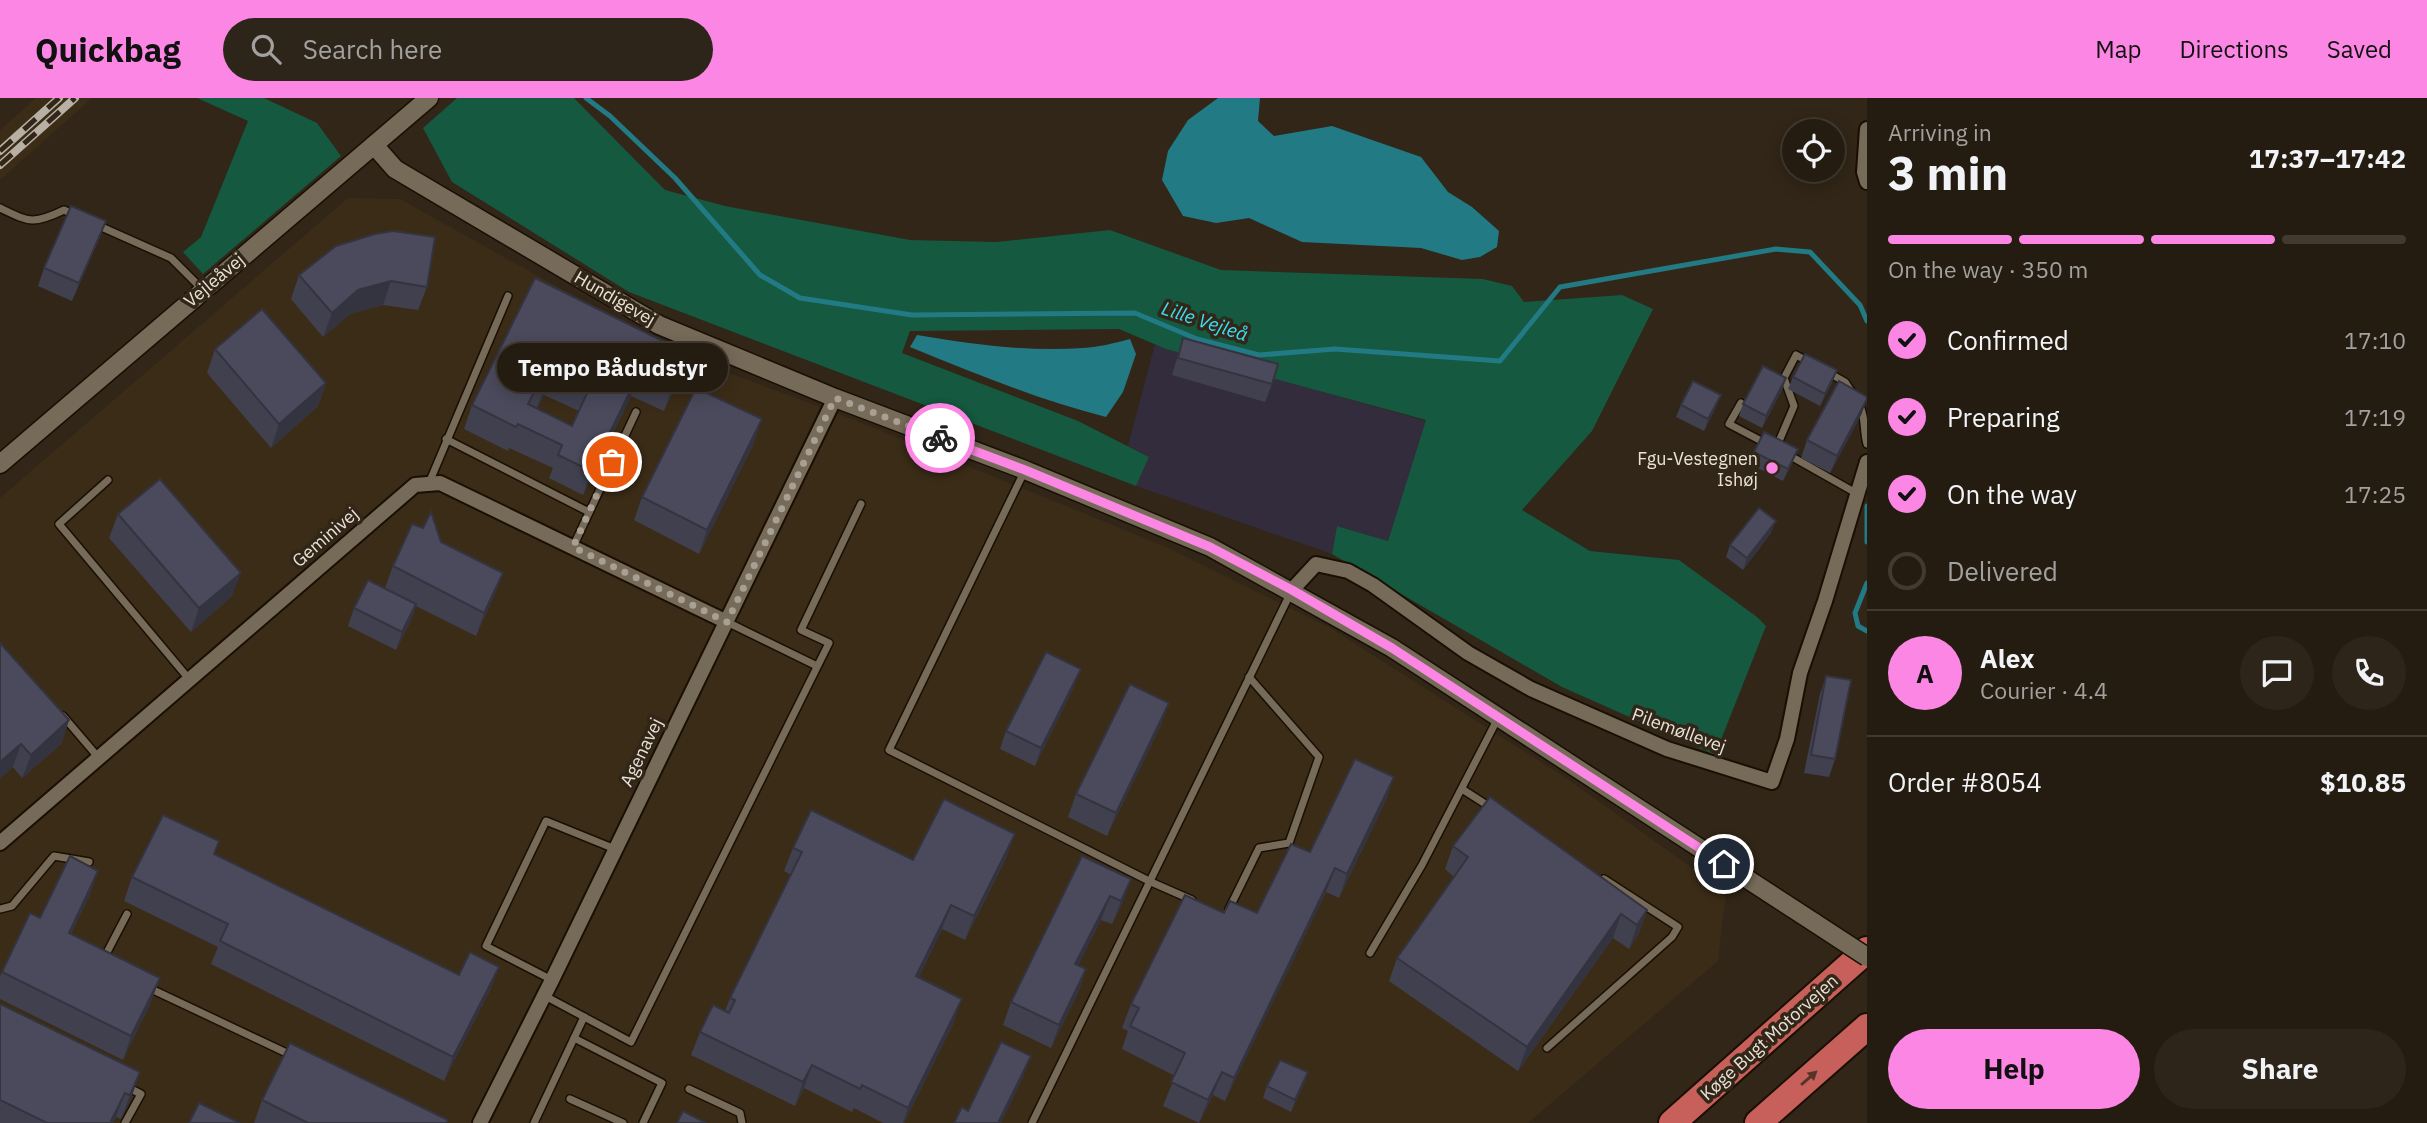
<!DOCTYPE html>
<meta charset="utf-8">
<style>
body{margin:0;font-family:"IBM Plex Sans",sans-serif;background:#2d251a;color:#f1f3f6;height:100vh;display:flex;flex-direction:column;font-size:26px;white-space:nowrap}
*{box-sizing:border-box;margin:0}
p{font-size:23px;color:#a3a19f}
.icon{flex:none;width:38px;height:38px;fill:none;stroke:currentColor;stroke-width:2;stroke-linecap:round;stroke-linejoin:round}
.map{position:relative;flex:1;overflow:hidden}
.panel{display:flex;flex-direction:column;background:#251c11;width:560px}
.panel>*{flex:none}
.tools{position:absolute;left:1782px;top:21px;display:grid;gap:14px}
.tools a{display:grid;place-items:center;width:63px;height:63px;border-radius:50%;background:#251c11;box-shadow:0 4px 18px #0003,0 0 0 2px #423a31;font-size:35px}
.pin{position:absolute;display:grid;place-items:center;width:60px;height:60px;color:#fff;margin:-30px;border:4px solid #fff;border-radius:50%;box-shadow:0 2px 7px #0007}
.courier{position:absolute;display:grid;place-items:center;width:70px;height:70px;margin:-35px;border:5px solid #fc86e3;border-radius:50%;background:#fff;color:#222;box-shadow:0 2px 9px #0007}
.bubble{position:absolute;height:49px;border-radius:24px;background:#251c11;box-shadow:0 4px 18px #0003,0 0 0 2px #423a31;font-size:23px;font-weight:700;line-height:49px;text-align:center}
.head em{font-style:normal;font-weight:700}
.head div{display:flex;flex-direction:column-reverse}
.head{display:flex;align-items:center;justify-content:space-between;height:119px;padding:0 21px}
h1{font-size:46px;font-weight:700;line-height:52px}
.bar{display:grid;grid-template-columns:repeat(4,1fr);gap:10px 7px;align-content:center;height:84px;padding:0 21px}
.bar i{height:9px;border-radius:5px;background:#423a31}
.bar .current{background:#fc86e3}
.bar p{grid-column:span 4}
.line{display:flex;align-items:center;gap:18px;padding:0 21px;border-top:2px solid #423a31}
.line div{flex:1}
.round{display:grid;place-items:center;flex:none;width:74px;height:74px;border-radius:37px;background:#2d251a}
ol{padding:0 21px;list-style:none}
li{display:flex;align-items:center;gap:21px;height:77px}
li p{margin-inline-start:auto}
li .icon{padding:7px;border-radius:50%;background:#fc86e3;color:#111;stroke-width:4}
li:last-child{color:#a3a19f}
li i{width:38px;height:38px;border:4px solid #423a31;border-radius:50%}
.button{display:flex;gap:14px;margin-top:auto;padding:14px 21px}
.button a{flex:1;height:80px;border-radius:42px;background:#fc86e3;color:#111;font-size:28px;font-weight:700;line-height:80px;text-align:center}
.button a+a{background:#2d251a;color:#f1f3f6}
header{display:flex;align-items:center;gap:42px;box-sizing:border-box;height:98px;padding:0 35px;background:#fc86e3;color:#111}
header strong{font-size:33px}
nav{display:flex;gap:38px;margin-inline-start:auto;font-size:24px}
.search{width:490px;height:63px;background:#2d251a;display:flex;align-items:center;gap:18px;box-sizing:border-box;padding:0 24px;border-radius:38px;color:#a3a19f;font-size:26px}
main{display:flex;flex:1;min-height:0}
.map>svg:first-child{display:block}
</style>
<header>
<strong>Quickbag</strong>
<div class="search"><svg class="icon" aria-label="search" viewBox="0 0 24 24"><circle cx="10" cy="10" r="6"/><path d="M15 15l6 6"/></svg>Search here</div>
<nav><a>Map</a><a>Directions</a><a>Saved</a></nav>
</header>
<main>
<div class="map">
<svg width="1867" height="1025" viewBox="0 0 1867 1025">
<rect width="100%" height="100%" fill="#312617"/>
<g fill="#3b2c17">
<polygon points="36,0 92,0 0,82 0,32"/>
<polygon points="348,100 400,101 615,221 732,276 852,321 1162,447 1332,531 1566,680 1726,794 1718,863 1528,1025 0,1025 0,400"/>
</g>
<polygon fill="#332c3c" points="1155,246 1426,323 1388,443 1337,428 1332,456 1136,388 1149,359 1128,348"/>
<g fill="#145940">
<polygon points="197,0 264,0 317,25 341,58 203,176 183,154 201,139 248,23"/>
<polygon points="457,0 574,0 665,92 725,108 910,142 996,144 1110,132 1221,172 1483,181 1512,188 1524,204 1622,197 1653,211 1592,333 1522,412 1590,453 1679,462 1757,519 1766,528 1715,657 1562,589 1332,456 1337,428 1388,443 1426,322 1166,251 1119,231 910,233 902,255 1078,323 1149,359 1136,388 629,194 452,84 423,30"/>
</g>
<g fill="#227a85">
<polygon points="1218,0 1260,0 1258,23 1274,38 1332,28 1421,59 1448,94 1472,109 1499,133 1497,149 1480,159 1462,162 1421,150 1302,144 1249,120 1216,125 1183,118 1162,82 1168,53 1188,22"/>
<path d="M917 237C971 246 1027 254 1083 250 1099 249 1115 245 1130 241L1136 256 1123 294 1106 319C1039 302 974 275 910 249Z"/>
</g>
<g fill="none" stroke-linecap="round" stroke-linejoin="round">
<g stroke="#227a85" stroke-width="5">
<polyline points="586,0 610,18 675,80 760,177 800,200 912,217 1135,215 1197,241 1259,257 1335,251 1500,263 1560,189 1776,151 1810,154 1860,207 1867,223"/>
<polyline points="1867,408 1867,444"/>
<polyline points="1867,485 1855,515 1858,528 1867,533"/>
</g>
<g stroke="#190f03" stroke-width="10">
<g id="service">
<path d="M0 110C29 124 33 127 64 112L77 118"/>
<polyline points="97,127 171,160 202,191"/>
<polyline points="1829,275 1845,284 1853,296"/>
<polyline points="1741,305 1729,326 1767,346"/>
<path d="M1859 306C1866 318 1863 333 1867 346"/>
<polyline points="446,341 589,414"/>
<polyline points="1777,348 1794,308 1784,280 1796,257 1809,264"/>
<polyline points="1787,356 1856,395"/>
<polyline points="1025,372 889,652 1151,784 1192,802"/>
<polyline points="108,382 59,426 189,581"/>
<polyline points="429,385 508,198"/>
<polyline points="573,449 636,314"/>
<polyline points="727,524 817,568"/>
<polyline points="63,618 98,659"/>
<polyline points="1462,691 1490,709"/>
<polyline points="0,811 12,808 54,758 89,764"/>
<polyline points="1229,811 1259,750 1289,745 1319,659 1249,579"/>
<polyline points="1370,855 1422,767 1498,620"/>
<polyline points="104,860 127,816"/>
<polyline points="552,882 486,848 546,723 615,751"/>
<polyline points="149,890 293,958"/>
<polyline points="545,898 631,944 829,545 801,532 861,406"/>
<polyline points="574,940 662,985 643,1025"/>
<polyline points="1547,950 1672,839 1678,829 1604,781"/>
<polyline points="689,991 740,1015 742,1025"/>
<polyline points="570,1001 623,1025"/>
<polyline points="125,1025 141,996 127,989"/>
<polyline points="534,1025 584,919"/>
<polyline points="1032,1025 1291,494"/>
</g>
</g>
<g stroke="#190f03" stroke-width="18">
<g id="minor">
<polyline points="1867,31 1864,74 1867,84"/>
<polyline points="1292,492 1316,466 1348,473 1373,487 1468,555 1531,591 1667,651 1772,684 1787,641 1800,575 1825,503 1867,364"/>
<polyline points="0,745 415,387 440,385 727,524"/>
<polyline points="480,1025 552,882 835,300"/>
</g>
</g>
<g stroke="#190f03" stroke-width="21">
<g id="tertiary">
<polyline points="374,47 395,71 659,227 835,300 1025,372 1210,449 1392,550 1815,825"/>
<polyline points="0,366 429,0"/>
</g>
</g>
<g stroke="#190f03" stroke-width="30">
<g id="motorway">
<polyline points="1672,1025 1867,852"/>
<polyline points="1758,1025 1867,929"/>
</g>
</g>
<use href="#service" stroke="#766a59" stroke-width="7"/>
<use href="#minor" stroke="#766a59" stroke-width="14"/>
<use href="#tertiary" stroke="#766a59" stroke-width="18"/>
<use href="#motorway" stroke="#c75f5a" stroke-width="26"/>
<g stroke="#b8b0a4" stroke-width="8">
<g id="rail">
<polyline points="0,53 59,0"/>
<polyline points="0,67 75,0"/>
</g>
</g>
<use href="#rail" stroke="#312617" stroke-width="5" stroke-dasharray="16" stroke-linecap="butt"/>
<g stroke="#190f03" stroke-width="21" stroke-linecap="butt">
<polyline id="tertiary-bridge" points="1815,825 1867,859"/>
</g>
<use href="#tertiary-bridge" stroke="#766a59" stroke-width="18"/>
</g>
<g fill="#40404f" fill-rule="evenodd">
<polygon points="99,141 72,203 38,188 44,170"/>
<polygon points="336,148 427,189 418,212 383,207 350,216 323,239 291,201 299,177"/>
<path d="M535 180 689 256 680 279 664 313 631 298 583 397 549 380 553 370 509 350 508 353 464 331 472 307ZM544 297 579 313 572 328 537 311Z"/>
<polygon points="1183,240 1272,286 1265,304 1172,277"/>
<polygon points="215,251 326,285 318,308 271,350 207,275"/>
<polygon points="1793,279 1832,285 1820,308 1788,291"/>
<polygon points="1786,280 1782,292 1762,330 1739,318 1743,306"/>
<polygon points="1867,301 1861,317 1830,375 1801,360 1807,342"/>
<polygon points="1681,307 1716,309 1704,333 1676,319"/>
<polygon points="754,345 699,456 634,422 642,399"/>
<polygon points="1754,354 1793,363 1783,383 1750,366"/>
<polygon points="118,416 232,498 191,534 109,440"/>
<polygon points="1771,435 1743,472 1726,459 1730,447"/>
<polygon points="441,444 503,475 494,498 476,538 416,508 410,524 396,552 348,528 354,510 385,490 393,468"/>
<polygon points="0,545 69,622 61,646 22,680 13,669 0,680"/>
<polygon points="1826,578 1835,661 1829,679 1804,675 1820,596"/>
<polygon points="1074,589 1035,668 1000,651 1006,633"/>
<polygon points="1169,605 1160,629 1107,738 1068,719 1076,696"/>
<polygon points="1394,679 1386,702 1339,800 1326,794 1225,1003 1213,997 1199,1025 1163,1008 1175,978 1122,951 1128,933 1122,930 1131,906 1224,815 1257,815"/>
<polygon points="1015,736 1006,760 965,842 942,831 919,879 954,924 904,1025 883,1025 854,1010 852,1014 804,990 795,1008 691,957 700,934 725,913 730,900 791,777 784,773 793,750 913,762"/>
<polygon points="1453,748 1647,812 1639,835 1629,851 1613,840 1518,973 1389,883 1397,860 1454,779 1445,771"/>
<polygon points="215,757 459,877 499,869 490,892 444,983 211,866 218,849 124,803 132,779"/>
<polygon points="1082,758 1123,804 1112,826 1101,822 1078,867 1086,871 1078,895 1051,950 1003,927 1011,904"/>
<polygon points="98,773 90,796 71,836 151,904 123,962 0,901 0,878 2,874 40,820"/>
<polygon points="0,906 132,998 121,1021 116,1019 113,1025 0,1025"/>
<polygon points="1308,974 1304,986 1291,1014 1263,1000 1267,988"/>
<polygon points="262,1002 447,1025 254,1025"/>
</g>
<g fill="#343440">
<polygon points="106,123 99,141 72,203 79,185"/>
<polygon points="391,183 383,207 350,216 323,239 332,215 358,192"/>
<polygon points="689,256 680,279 664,313 672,289"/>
<polygon points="1837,272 1832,285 1820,308 1825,296"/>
<polygon points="553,273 544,297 534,317 543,294"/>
<polygon points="639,275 631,298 583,397 591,373"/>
<polygon points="1786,280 1782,292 1762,330 1766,318"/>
<polygon points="326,285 318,308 271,350 279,326"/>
<polygon points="1721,297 1716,309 1704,333 1708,321"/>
<polygon points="1867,301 1861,317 1830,375 1837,358"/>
<polygon points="762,321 754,345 699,456 707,432"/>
<polygon points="1798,351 1793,363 1783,383 1788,371"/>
<polygon points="1776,423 1771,435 1743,472 1747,460"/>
<polygon points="241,475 232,498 191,534 199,510"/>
<polygon points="503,475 494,498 476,538 484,515"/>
<polygon points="416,506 410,524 396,552 402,534"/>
<polygon points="1081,571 1074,589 1035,668 1041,650"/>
<polygon points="1169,605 1160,629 1107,738 1116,715"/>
<polygon points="69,622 61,646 22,680 31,657"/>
<polygon points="21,646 13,669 0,680 0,664"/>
<polygon points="1394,679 1386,702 1339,800 1347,776"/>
<polygon points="1015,736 1006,760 965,842 974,818"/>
<polygon points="1335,770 1326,794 1225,1003 1234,980"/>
<polygon points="98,773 90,796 60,859 69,835"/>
<polygon points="1131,781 1123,804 1112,826 1121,803"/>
<polygon points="1110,798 1101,822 1067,890 1075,866"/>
<polygon points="951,807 942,831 908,902 916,878"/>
<polygon points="1647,812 1639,835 1629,851 1637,827"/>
<polygon points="1621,816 1613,840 1518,973 1527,949"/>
<polygon points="499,869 490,892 444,983 453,959"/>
<polygon points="1086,871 1078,895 1051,950 1059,927"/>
<polygon points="160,880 151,904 123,962 131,938"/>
<polygon points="962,901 954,924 904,1025 903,1025 908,1010"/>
<polygon points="1031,958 1022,982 1001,1025 998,1025"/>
<polygon points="812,967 804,990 795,1008 803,984"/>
<polygon points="140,974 132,998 121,1021 130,997"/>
<polygon points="1222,974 1213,997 1199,1025 1208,1002"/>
<polygon points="1308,974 1304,986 1291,1014 1295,1002"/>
<polygon points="125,995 116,1019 113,1025 110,1025"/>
</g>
<g fill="#4a4a5c" stroke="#343440" stroke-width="2" fill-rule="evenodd">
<polygon points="71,108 106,123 79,185 44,170"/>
<polygon points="393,133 435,139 427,189 391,183 358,192 332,215 299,177 336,148 375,136"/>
<path d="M535 180 689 256 672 289 639 275 591 373 558 357 562 347 518 326 516 329 472 307ZM553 273 589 291 572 328 528 306 536 291 543 294Z"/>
<polygon points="262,211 326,285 279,326 215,251"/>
<polygon points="1183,240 1278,266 1272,286 1178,260"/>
<polygon points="1805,256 1837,272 1825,296 1793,279"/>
<polygon points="1763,268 1786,280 1766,318 1743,306"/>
<polygon points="1693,283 1721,297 1708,321 1681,307"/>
<polygon points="1839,283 1867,299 1867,301 1837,358 1807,342"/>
<polygon points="696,290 762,321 707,432 642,399"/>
<polygon points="1764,334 1798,351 1788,371 1754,354"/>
<polygon points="160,381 241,475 199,510 118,416"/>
<polygon points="1759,410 1776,423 1747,460 1730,447"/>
<polygon points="431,414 441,444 503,475 484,515 393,468 412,426 423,430"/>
<polygon points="368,482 416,506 402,534 354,510"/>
<polygon points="0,545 69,622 31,657 21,646 0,664"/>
<polygon points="1046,554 1081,571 1041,650 1006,633"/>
<polygon points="1826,578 1851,582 1835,661 1811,657"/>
<polygon points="1130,586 1169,605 1116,715 1076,696"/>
<polygon points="1355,661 1394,679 1347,776 1335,770 1234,980 1222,974 1208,1002 1171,984 1185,955 1130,928 1139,910 1131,906 1185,797 1224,815 1230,803 1257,815 1291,746 1310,754"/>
<polygon points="1490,699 1647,812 1637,827 1621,816 1527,949 1397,860 1468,759 1453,748"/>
<polygon points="944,701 1015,736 974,818 951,807 916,878 962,901 908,1010 862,987 860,991 812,967 803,984 700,934 713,907 729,915 735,902 730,900 802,754 793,750 811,712 913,762"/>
<polygon points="163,717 219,743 214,756 459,877 470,854 499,869 453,959 220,843 228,826 132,779"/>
<polygon points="70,758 98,773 69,835 160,880 131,938 2,874 30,815 40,820"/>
<polygon points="1082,758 1131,781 1121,803 1110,798 1075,866 1086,871 1059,927 1011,904"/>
<polygon points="0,906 140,974 130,997 125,995 110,1025 47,1025 0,1002"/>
<polygon points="1001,944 1031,958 998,1025 954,1025 962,1009 968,1013"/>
<polygon points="290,945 448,1022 446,1025 308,1025 262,1002"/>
<polygon points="1280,962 1308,974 1295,1002 1267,988"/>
<polygon points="199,1005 240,1025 189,1025"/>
<polygon points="683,1013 706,1025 677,1025"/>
</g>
<defs><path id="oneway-solid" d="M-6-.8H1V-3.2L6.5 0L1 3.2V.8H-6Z" transform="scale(1.75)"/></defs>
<use fill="#563428" href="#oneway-solid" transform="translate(1809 980) rotate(-41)"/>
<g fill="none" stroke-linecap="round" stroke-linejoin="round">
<polyline stroke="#a9a094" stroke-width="7" stroke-dasharray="0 12.6" points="612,364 573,449 727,524 835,300 940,340"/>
<polyline stroke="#fc86e3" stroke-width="9" points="940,340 1025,372 1210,449 1292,492 1392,550 1724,766"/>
</g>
<circle fill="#fc86e3" stroke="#312617" stroke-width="2.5" cx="1772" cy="370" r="7"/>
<g text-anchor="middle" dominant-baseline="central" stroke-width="7" stroke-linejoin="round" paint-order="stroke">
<g font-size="18" fill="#e9e2d8" stroke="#312617">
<text transform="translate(214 182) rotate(-40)">Vejleåvej</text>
<text transform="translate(615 200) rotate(30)">Hundigevej</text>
<text transform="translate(325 439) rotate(-41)">Geminivej</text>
<text transform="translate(1679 632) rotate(20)">Pilemøllevej</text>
<text transform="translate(641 654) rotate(-64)">Agenavej</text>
<text transform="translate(1769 939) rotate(-42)">Køge Bugt Motorvejen</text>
</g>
<g font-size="18" fill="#e9e2d8" stroke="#312617" text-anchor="end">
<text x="1758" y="360">Fgu-Vestegnen<tspan x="1758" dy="21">Ishøj</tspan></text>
</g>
<g font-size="19" font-style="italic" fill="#3be0f5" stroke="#312617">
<text transform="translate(1205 223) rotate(18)">Lille Vejleå</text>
</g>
</g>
</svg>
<div class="tools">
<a><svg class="icon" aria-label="locate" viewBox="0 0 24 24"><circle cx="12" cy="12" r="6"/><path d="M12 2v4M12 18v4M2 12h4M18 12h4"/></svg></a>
</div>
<div class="pin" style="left:612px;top:364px;background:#ea580c"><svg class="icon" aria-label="bag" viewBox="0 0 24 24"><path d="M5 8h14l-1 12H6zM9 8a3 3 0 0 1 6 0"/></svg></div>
<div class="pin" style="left:1724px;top:766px;background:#1f2937"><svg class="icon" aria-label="home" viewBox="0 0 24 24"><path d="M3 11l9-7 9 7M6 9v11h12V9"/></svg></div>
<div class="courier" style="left:940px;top:340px"><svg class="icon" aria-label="bike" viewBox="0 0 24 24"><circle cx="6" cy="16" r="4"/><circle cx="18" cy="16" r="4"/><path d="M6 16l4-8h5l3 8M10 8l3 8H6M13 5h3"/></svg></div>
<div class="bubble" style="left:497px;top:245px;width:231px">Tempo Bådudstyr</div>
</div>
<section class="panel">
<div class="head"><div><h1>3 min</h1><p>Arriving in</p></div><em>17:37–17:42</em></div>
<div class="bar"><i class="current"></i><i class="current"></i><i class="current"></i><i></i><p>On the way · 350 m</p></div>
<ol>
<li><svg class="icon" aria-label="check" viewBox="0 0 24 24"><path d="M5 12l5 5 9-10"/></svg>Confirmed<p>17:10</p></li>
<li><svg class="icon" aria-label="check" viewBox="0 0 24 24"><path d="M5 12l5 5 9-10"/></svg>Preparing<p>17:19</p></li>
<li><svg class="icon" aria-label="check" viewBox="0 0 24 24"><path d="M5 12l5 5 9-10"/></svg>On the way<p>17:25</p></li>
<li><i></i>Delivered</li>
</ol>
<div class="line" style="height:126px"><b class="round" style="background:#fc86e3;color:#111">A</b><div><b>Alex</b><p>Courier · 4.4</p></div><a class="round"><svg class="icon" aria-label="chat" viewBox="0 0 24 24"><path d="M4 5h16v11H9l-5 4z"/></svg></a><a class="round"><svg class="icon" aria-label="phone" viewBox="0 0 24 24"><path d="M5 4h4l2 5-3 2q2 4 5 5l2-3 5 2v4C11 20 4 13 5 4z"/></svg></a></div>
<div class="line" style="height:91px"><div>Order #8054</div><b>$10.85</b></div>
<div class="button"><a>Help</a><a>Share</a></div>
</section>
</main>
